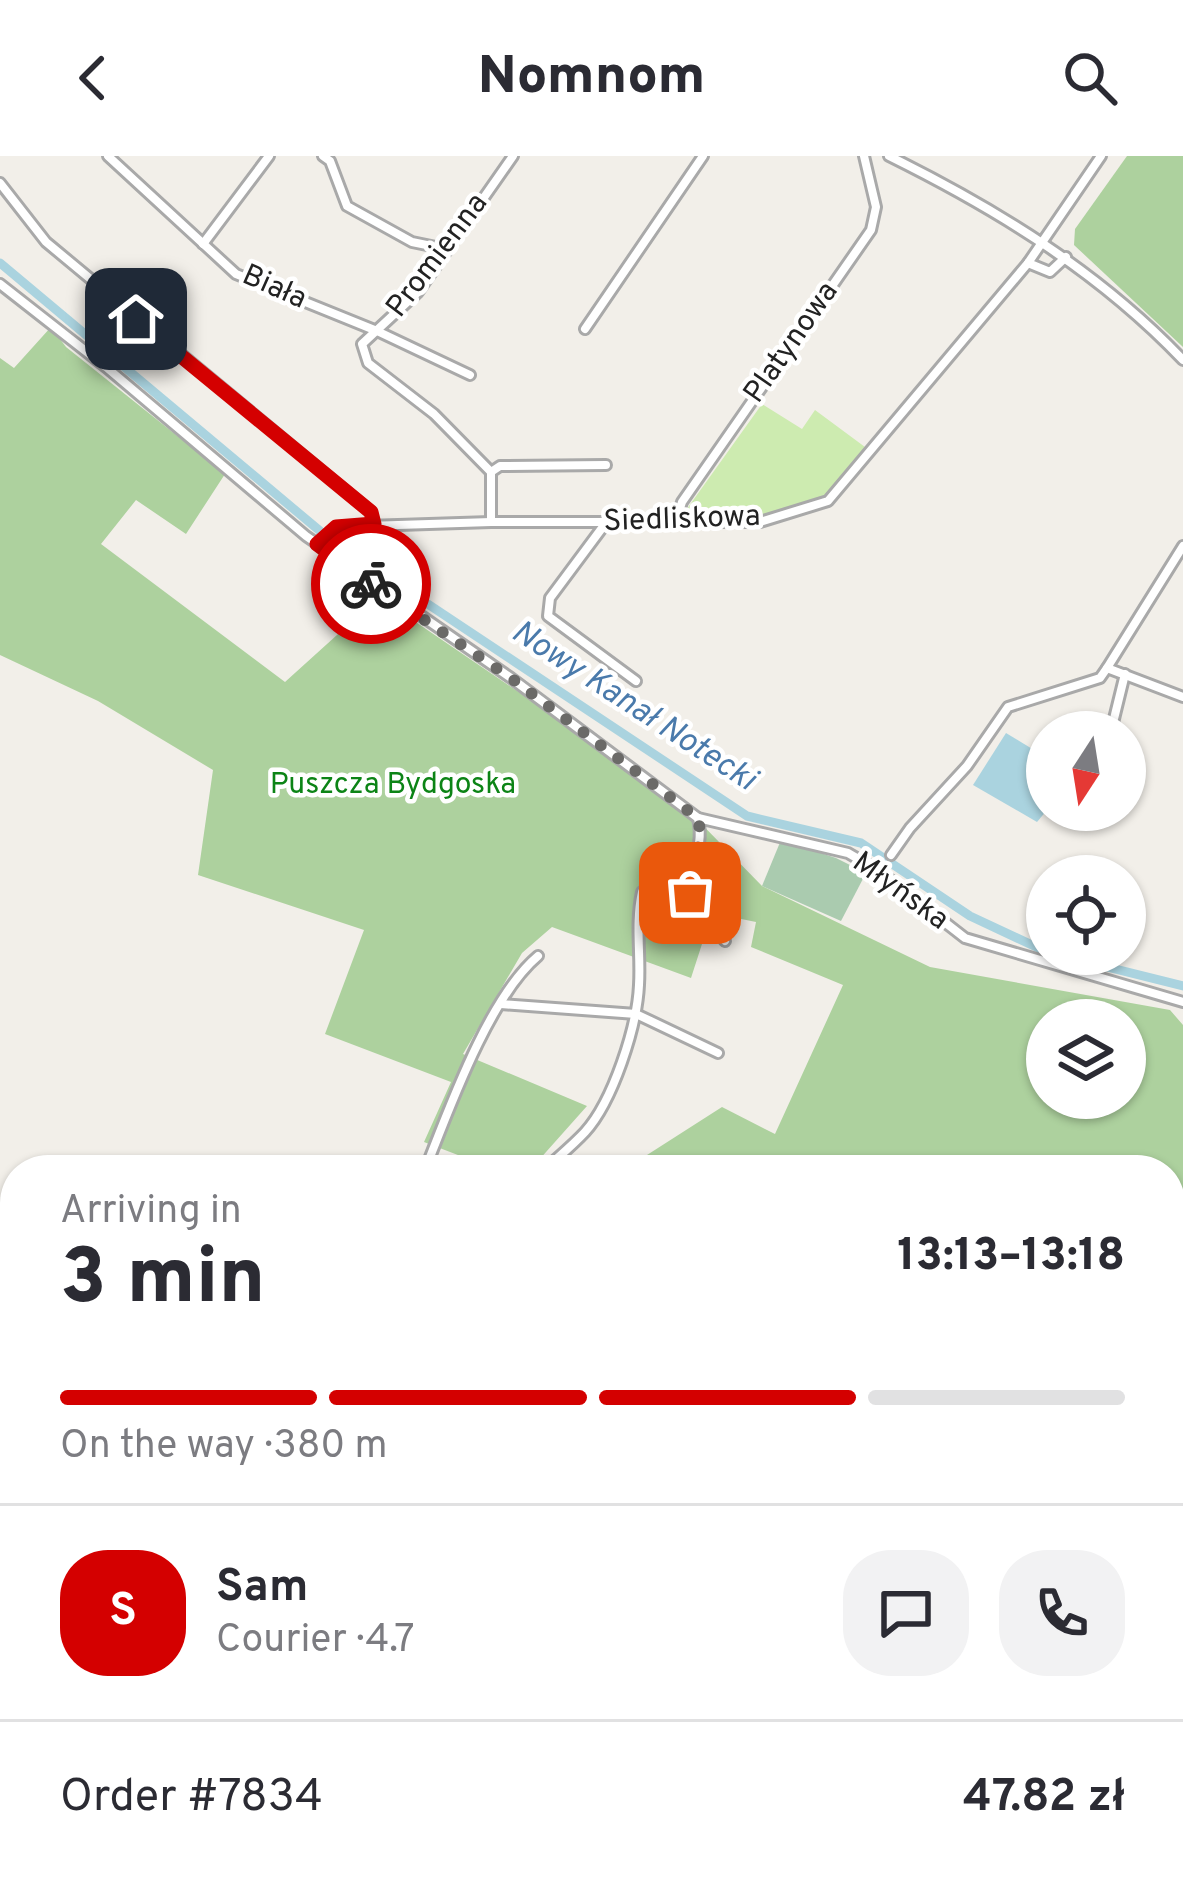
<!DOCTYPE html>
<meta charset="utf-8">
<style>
body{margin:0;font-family:Overpass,sans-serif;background:#f2f2f3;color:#2b2b33;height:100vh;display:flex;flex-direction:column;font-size:45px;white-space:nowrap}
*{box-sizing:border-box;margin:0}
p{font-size:39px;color:#7c7c81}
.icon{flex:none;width:66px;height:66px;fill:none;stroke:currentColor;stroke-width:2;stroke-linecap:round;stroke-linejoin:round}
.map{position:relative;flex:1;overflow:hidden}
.panel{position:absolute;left:0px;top:999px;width:1185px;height:747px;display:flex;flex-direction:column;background:#fff;border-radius:48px 48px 0 0;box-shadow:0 3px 9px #0004}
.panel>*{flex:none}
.needle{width:78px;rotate:192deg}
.controls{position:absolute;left:1026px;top:555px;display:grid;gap:24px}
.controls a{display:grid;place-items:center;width:120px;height:120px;border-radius:50%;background:#fff;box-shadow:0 3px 9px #0004;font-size:60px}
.pin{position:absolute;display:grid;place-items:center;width:102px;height:102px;color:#fff;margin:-51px;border-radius:24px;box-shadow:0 6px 18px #0006}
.courier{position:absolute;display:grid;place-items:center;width:120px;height:120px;margin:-60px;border:9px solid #d40000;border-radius:50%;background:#fff;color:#222;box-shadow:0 3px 15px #0007}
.overview em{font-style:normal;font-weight:800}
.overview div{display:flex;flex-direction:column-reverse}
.overview{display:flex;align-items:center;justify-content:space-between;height:204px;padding:0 60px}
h1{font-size:78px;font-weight:800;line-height:90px}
.bar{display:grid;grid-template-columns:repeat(4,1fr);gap:18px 12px;align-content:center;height:144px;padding:0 60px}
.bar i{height:15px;border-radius:9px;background:#e1e1e2}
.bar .selected{background:#d40000}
.bar p{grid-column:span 4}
.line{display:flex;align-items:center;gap:30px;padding:0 60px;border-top:3px solid #e1e1e2}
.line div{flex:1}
.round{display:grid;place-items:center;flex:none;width:126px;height:126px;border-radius:48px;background:#f2f2f3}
header{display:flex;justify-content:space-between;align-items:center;height:156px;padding:0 60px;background:#fff;font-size:54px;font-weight:800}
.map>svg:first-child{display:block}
</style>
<header><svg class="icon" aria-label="back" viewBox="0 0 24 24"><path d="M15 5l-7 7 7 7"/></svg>Nomnom<svg class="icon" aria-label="search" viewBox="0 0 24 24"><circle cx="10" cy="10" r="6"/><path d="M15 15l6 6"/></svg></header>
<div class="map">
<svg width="1183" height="1744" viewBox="0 0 1183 1744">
<rect width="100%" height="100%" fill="#f2efe9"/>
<polygon fill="#cdebb0" points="762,248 802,273 815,254 865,291 826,340 761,361 686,361 684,357"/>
<g fill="#add19e" fill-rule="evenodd">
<polygon points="1127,0 1183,0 1183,191 1074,89 1075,73"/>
<path d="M51 171 66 191 225 318 186 378 136 344 101 388 285 526 379 441 680 646 762 730 930 811 1170 854 1183 869V1409L1170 1448V1014H640L647 999 722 951 775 978 843 829 751 791 756 766 712 757 691 822 552 771 522 797 463 898 587 950 530 1014H497L424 986 451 926 325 878 364 774 198 719 213 614 98 545 0 499V202L14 212ZM1047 864H1125V942H1047Z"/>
</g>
<polygon fill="#aacbaf" points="781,684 836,702 866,717 841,765 762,730"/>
<polygon fill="#aad3df" points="1006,577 1047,602 1047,654 1037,666 973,629"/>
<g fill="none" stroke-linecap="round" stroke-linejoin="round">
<g stroke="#aad3df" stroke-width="3">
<polyline points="1170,1679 1183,1679"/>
<polyline points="834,1744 847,1731"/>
</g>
<g stroke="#aad3df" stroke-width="9">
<polyline points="0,107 320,375"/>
<polyline points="330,383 747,660 861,687 970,760 1047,796"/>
<polyline points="1055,798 1183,830"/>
</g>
<g stroke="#a9a9a9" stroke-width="14">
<g id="minor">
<polyline points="108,0 236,118 377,175 470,219"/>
<polyline points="323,0 330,5 347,50 412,86 446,93"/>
<path d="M889 0C998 54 1099 116 1183 204"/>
<polyline points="0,27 46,86 371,356 374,369"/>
<polyline points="203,88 269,0"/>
<polyline points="1028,107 1050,116 1066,101"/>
<polyline points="0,128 106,211 306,380 511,522 698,662 848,697 879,715 965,782 1183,846"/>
<polyline points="585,173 703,0"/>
<polyline points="491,316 434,258 368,207 362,188 418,136 513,0"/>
<polyline points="676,365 682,346 871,74 876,51 864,0"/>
<polyline points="491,366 491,316 500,310 606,309"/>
<polyline points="605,368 550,442 548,460 636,525"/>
<polyline points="317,388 336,371 491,366 760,366 828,345 1028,107 1101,0"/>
<polyline points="1183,390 1107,512 1183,541"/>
<polyline points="1111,575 1125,518"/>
<path d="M698 662C706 697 684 717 690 738 696 755 714 771 725 785"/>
<polyline points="891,699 910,672 967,610 1008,551 1100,522 1107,512"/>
<polyline points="501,848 636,858 718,897"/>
<path d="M425 1014C449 953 489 841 538 800"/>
<path d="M544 1014C557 1002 572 990 585 976 613 945 637 871 639 829 641 798 635 768 642 736"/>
<polyline points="0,1064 15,1070"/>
<polyline points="1170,1254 1183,1253"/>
<polyline points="0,1433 15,1429 12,1632 15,1632"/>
<polyline points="30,1731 35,1737 63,1744"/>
<polyline points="736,1731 737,1744"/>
<polyline points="133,1744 139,1731"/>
</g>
</g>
<use href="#minor" stroke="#fff" stroke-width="8"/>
</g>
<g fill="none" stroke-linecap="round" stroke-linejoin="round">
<path stroke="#6b6a68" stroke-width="12" stroke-dasharray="0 21.6" d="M371 428 511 522 698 662C705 694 687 709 690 737"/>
<polyline stroke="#d40000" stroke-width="15" points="136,163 371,356 374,368 336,371 317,388 371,428"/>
</g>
<g text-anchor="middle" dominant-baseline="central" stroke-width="9" stroke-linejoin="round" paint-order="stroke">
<g font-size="30" fill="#222" stroke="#fff">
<text transform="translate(438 100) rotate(-53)">Promienna</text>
<text transform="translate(274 132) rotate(24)">Biała</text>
<text transform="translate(792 187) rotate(-55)">Platynowa</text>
<text transform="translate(682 364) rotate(-2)">Siedliskowa</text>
<text transform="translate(900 736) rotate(36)">Młyńska</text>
</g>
<g font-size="30" fill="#0c8416" stroke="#fff">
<text x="393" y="629">Puszcza Bydgoska</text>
</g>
<g font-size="33" font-style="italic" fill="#4a7aab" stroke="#fff">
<text transform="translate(633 551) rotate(33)">Nowy Kanał Notecki</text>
</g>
</g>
</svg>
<div class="controls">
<a><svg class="needle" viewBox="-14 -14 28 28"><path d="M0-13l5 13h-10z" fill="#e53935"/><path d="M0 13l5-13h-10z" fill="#7c7c81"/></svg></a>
<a><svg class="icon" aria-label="locate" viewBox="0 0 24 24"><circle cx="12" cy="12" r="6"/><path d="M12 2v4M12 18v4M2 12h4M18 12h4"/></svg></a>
<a><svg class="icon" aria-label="layers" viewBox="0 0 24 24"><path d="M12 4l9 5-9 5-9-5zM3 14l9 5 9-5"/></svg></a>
</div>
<div class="pin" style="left:690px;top:737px;background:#ea580c"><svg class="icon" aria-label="bag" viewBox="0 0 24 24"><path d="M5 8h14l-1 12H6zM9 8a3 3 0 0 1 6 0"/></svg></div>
<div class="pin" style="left:136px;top:163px;background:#1f2937"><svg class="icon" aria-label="home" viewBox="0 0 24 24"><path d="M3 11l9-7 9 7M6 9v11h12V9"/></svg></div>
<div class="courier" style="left:371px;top:428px"><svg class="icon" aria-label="bike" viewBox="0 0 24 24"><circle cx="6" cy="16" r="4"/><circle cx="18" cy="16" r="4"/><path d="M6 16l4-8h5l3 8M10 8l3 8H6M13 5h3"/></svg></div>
<section class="panel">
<div class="overview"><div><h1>3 min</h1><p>Arriving in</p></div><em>13:13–13:18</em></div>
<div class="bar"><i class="selected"></i><i class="selected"></i><i class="selected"></i><i></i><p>On the way · 380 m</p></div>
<div class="line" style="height:216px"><b class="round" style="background:#d40000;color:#fff">S</b><div><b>Sam</b><p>Courier · 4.7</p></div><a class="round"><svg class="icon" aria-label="chat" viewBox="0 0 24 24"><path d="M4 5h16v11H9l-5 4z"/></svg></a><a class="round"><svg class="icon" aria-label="phone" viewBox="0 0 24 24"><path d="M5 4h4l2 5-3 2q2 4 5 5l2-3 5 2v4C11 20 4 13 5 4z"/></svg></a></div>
<div class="line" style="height:156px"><div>Order #7834</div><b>47.82 zł</b></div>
</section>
</div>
